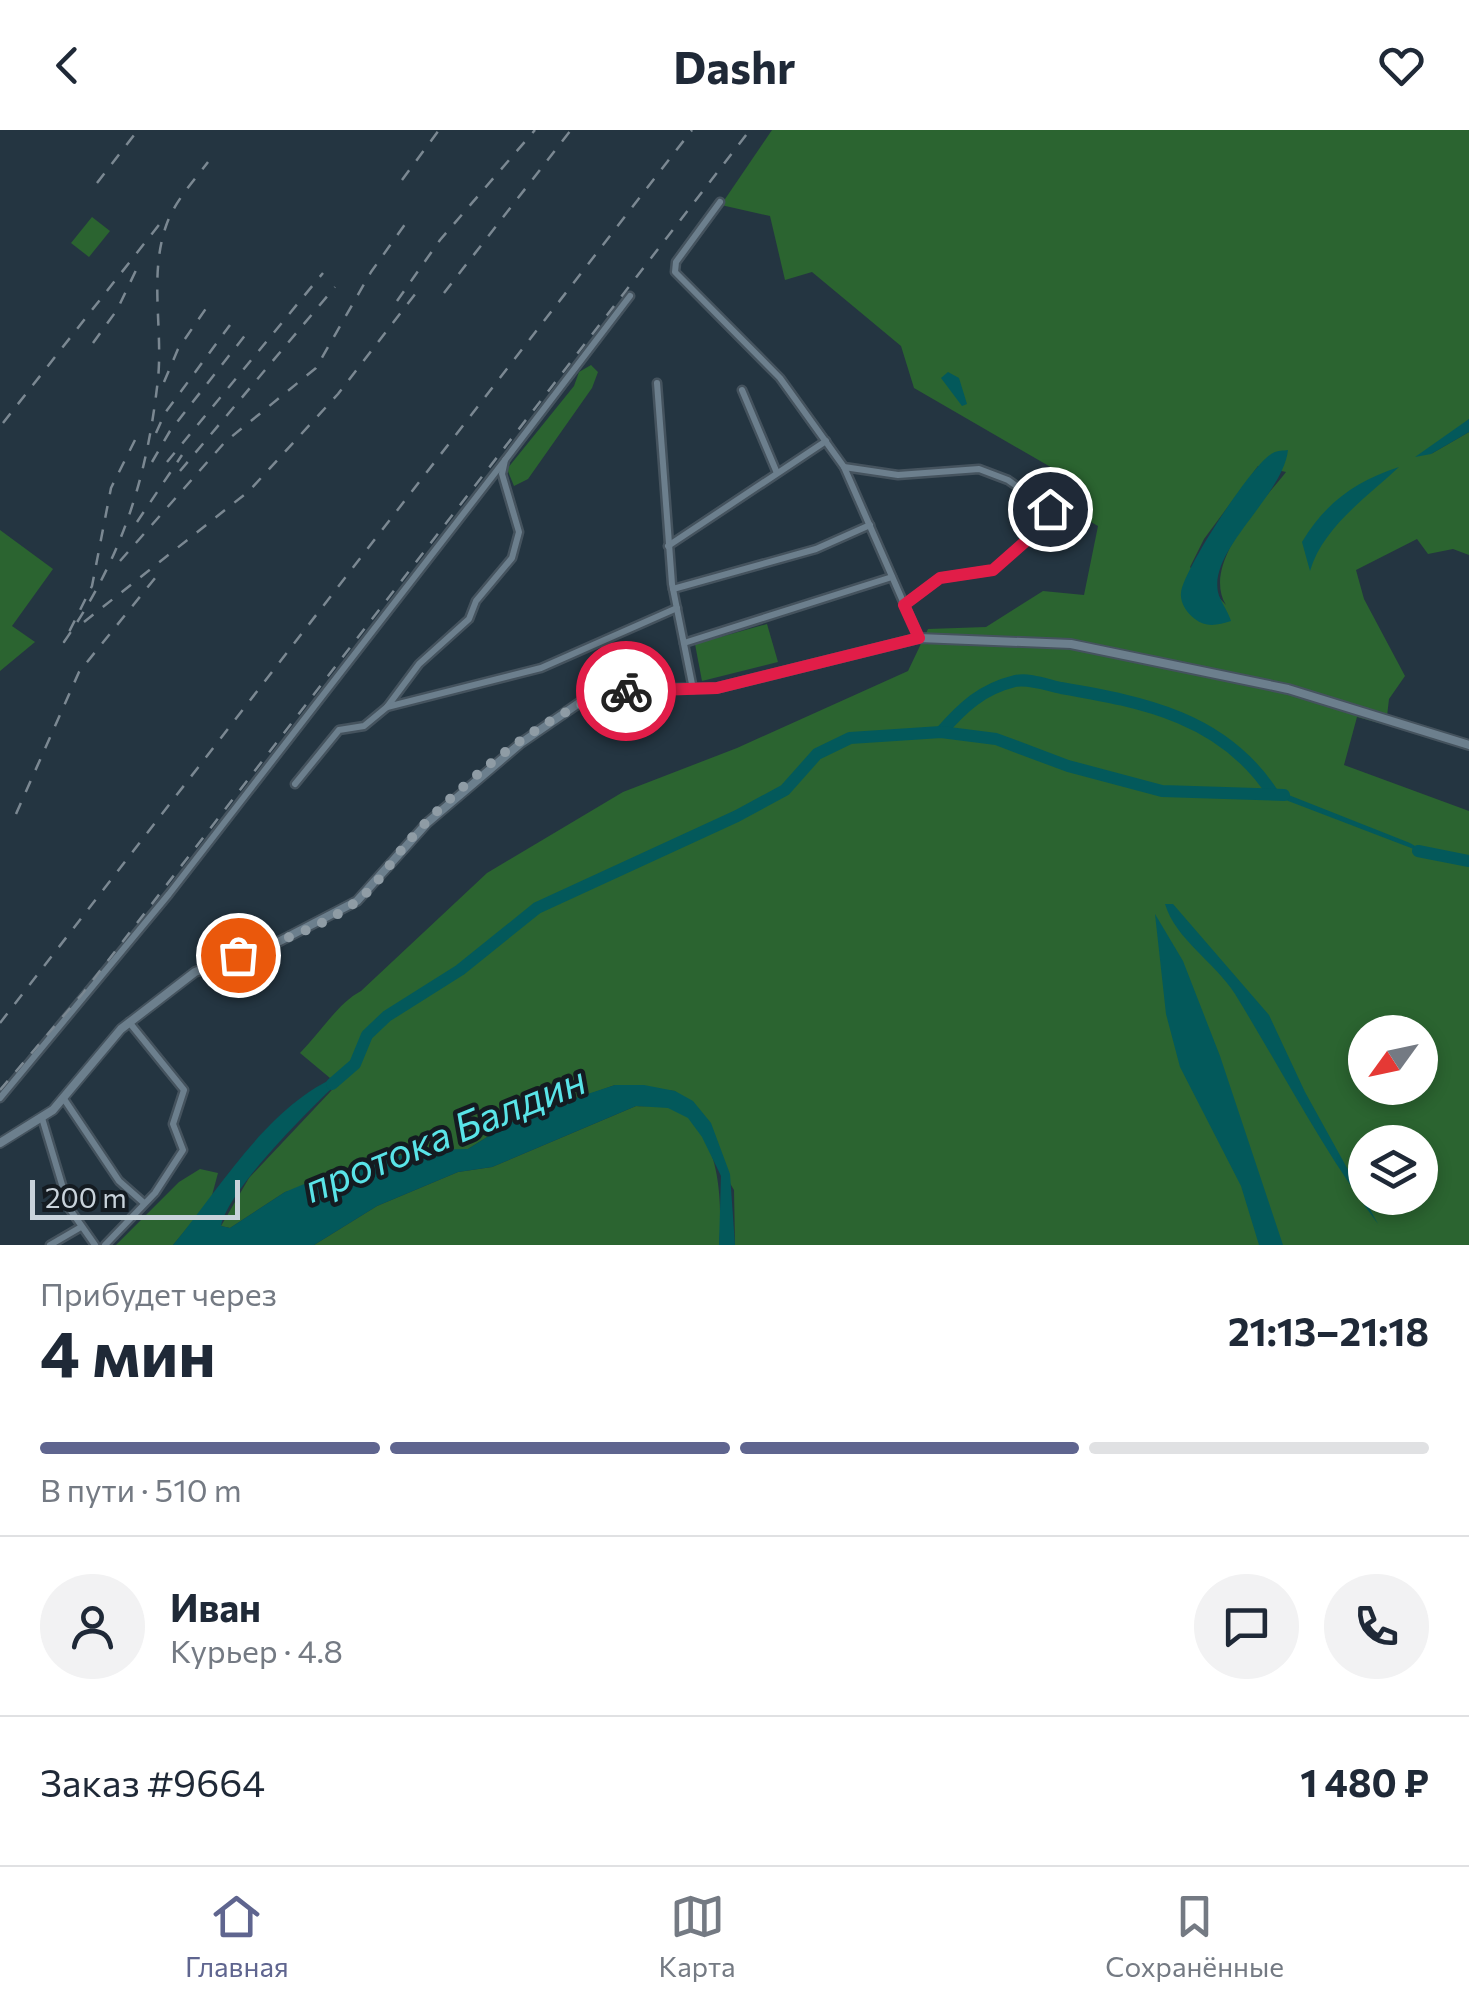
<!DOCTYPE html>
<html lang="ru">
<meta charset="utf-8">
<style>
body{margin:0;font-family:Commissioner,sans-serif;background:#f2f2f3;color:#1f2937;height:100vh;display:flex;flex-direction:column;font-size:38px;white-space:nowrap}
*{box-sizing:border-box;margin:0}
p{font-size:32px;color:#747a83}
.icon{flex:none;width:55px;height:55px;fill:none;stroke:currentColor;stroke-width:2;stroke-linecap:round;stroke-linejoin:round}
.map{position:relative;height:1115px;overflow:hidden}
.details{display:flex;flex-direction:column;background:#fff;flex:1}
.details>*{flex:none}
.needle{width:65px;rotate:237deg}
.fabs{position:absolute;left:1348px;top:885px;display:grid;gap:20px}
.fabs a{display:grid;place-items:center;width:90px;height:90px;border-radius:50%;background:#fff;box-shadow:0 5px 15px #0003;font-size:50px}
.scale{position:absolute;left:30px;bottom:25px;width:210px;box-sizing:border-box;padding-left:10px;border:5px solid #c9d3db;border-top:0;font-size:28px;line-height:35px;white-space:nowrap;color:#c9d3db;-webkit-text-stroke:8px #141b21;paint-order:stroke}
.pin{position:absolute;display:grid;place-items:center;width:85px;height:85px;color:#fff;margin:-42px;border:5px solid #fff;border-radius:50%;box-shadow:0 2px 10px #0007}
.courier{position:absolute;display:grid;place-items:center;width:100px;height:100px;margin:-50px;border:8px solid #e11d48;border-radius:50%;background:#fff;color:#222;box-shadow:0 2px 12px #0007}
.headline em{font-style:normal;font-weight:700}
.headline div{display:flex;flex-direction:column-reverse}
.headline{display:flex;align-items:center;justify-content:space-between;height:170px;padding:0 40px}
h1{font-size:65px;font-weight:700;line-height:75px}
.bar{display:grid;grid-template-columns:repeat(4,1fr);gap:15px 10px;align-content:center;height:120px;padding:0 40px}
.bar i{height:12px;border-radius:8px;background:#e0e1e3}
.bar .active{background:#5f658f}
.bar p{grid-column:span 4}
.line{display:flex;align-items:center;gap:25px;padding:0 40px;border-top:2px solid #e0e1e3}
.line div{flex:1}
.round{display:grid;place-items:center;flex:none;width:105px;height:105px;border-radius:52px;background:#f2f2f3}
header{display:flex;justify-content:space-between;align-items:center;height:130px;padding:0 40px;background:#fff;font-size:45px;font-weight:700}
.menu{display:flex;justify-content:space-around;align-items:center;height:140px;border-top:2px solid #e0e1e3;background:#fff;font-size:28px;color:#747a83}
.menu a{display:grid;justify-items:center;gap:5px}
.menu .active{color:#5f658f}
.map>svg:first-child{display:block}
</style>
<header><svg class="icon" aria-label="back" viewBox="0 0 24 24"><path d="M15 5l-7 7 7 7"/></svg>Dashr<svg class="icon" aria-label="heart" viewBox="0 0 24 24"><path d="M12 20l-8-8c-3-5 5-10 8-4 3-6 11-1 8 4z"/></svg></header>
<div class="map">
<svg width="1469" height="1115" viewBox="0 0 1469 1115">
<rect width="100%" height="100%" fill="#243541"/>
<g fill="#2b6430" fill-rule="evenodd">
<path d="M772 0H1469V289L1431 324 1469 302V425L1453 419 1428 424 1417 409 1356 440 1364 469 1405 546 1389 569 1386 595 1357 587 1344 635 1469 681V1115H735L734 1060 675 961 615 955 511 992 468 1019 285 1062 230 1098 221 1096 249 1048 347 944 330 948 300 923C320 903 338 873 361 861L487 743 623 662 737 618 908 541 928 499 986 497 1043 461 1084 465 1098 396 1070 380 1061 343 914 258 901 216 812 142 785 150 770 86 721 75ZM1258 336 1286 342C1261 374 1201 434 1226 475L1190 437 1204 409ZM1365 902H1420V958H1365ZM1365 1012H1420V1068H1365Z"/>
<polygon points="92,87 110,101 89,127 71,113"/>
<polygon points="591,235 598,242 592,258 528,349 514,356 507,339 574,256 579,242"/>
<polygon points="0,400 53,439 12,496 35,512 0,541"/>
<polygon points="767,494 778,532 702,551 695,514"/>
<path d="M636 976C646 977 658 975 668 977 721 991 723 1073 719 1115H314L377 1076 458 1042 492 1037Z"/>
<polygon points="200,1039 218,1043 211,1069 173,1115 116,1115 179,1052"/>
</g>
<g fill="#03595b">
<polygon points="948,242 959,248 967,274 962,276 941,248"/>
<polygon points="1469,289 1469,302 1431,324 1415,327"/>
<path d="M1288 320C1283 366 1209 419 1218 462 1220 471 1228 481 1231 491 1218 495 1206 498 1195 489 1187 483 1180 473 1181 463 1183 440 1254 331 1273 323 1278 320 1283 321 1288 320Z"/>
<path d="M1399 337C1367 367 1323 397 1310 441L1302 412C1325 373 1356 351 1399 337Z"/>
<polygon points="1276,660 1410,713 1432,726 1270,664"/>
<path d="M1165 774H1173L1269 885 1305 962 1378 1094C1323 1021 1283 942 1235 864 1215 832 1176 810 1165 774Z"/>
<polygon points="1155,784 1183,831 1220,926 1283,1115 1259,1115 1241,1056 1180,937 1166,884"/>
<path d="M349 942C318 971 229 1057 221 1096L230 1098 285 1062 326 1045 421 1020 468 1019 511 992 551 976 615 955H644L675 961 693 971 711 993 730 1044 735 1115H719L721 1046 702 1007 688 988 668 978 636 976 492 1037 458 1042 377 1076 314 1115H173C222 1056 273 967 349 942Z"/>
</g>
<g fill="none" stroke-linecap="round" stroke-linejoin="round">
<g stroke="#03595b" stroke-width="12">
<path d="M941 602C963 577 982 559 1015 551 1029 548 1047 555 1061 558 1144 572 1224 588 1273 664"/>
<polyline points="1418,721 1469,731"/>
<polyline points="332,954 355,934 367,905 387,886 460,840 537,778 737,686 785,660 817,624 850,608 941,602 996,609 1068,636 1162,661 1284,665"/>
</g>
<g stroke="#45535e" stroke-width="11">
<g id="minor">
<polyline points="720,72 676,132 675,142 780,248 844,337 919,508"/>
<polyline points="657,253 672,454 693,559"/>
<polyline points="742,260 777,343"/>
<polyline points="844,337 898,345 979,339 1008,350 1059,386 1059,396 1027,410 993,440 940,448 904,475"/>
<polyline points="668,416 826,311"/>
<polyline points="673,459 816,419 870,395"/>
<polyline points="684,513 892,447"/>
<polyline points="387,577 419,534 469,489 476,471 512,428 519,402 502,344 505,330 630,166"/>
<polyline points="295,654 339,600 364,596 387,577 541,538 677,478"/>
<polyline points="0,968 169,764 505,330"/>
<polyline points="64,969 119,1051 144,1073"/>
<polyline points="42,988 69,1078 95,1115"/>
<polyline points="50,1115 81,1097"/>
<polyline points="105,1115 155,1063 183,1020 173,994 184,960 129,892"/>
</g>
</g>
<g stroke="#45535e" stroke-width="12">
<polyline id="tertiary" points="0,1013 53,980 121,899 195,842 280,811 357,771 427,693 521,613 582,571 649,559 717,558 919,508 1071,514 1288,559 1469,615"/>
</g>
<use href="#minor" stroke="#6c7f8d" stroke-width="6"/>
<use href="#tertiary" stroke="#6c7f8d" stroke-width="8"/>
<g stroke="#7b8892" stroke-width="2.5" stroke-dasharray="12 12" stroke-linecap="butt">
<polyline points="402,50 439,0"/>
<polyline points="97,53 138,0"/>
<polyline points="444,163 571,0"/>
<polyline points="397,171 440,110 535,0"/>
<polyline points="93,213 117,180 139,134"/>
<polyline points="164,252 178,219 207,177"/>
<polyline points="3,293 162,91"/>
<polyline points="156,303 165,283 230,195"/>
<path d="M135 310 111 358 92 456 64 512C122 428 147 349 158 249 163 198 149 145 166 96 174 72 193 52 208 32"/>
<polyline points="152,332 170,301 250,199"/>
<polyline points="167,332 323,143"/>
<polyline points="180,341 335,157"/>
<polyline points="137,392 182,325"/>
<polyline points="120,431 225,312 316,238 371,142 411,86"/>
<polyline points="84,492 249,361 338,264 416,163"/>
<polyline points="16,684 79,542 160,442"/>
<polyline points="0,893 692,0"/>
<polyline points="0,960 83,863 750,0"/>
</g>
</g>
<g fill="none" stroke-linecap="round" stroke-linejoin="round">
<path stroke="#8f9ca5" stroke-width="10" stroke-dasharray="0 18" d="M238 825C280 811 330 795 363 766 380 751 393 729 408 712 453 660 558 568 626 561"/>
<polyline stroke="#e11d48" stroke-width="12" points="626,561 717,558 919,508 904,475 940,448 993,440 1027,410 1059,396 1058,386 1050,379"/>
</g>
<g text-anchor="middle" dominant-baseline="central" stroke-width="9" stroke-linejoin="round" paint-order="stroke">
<g font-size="40" font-style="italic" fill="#59e4e8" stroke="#141b21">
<text transform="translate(444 1002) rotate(-22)">протока Балдин</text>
</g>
</g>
</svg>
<div class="fabs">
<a><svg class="needle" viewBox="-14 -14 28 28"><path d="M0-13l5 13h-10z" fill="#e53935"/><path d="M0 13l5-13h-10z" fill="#747a83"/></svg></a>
<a><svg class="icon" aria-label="layers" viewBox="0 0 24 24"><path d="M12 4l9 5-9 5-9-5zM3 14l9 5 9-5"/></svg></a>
</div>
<div class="scale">200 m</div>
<div class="pin" style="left:238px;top:825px;background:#ea580c"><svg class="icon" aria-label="bag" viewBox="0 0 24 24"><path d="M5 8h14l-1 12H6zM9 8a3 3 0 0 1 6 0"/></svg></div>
<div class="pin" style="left:1050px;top:379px;background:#1f2937"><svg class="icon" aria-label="home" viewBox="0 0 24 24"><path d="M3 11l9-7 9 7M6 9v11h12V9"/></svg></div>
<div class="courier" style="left:626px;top:561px"><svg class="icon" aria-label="bike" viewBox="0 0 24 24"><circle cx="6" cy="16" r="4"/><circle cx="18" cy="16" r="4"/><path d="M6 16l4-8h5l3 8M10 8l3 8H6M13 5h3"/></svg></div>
</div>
<section class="details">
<div class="headline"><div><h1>4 мин</h1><p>Прибудет через</p></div><em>21:13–21:18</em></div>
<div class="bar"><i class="active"></i><i class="active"></i><i class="active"></i><i></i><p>В пути · 510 m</p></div>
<div class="line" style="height:180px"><a class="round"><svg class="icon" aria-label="person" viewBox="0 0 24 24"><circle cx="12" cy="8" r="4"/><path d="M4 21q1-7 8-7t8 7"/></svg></a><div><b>Иван</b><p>Курьер · 4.8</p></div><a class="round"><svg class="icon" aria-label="chat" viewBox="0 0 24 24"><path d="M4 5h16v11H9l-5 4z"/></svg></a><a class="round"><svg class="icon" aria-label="phone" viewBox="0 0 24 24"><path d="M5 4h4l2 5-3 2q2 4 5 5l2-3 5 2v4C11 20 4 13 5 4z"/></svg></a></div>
<div class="line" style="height:130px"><div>Заказ #9664</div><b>1 480 ₽</b></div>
</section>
<nav class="menu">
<a class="active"><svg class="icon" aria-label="home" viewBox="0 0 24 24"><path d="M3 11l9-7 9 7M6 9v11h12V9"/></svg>Главная</a>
<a><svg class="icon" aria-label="map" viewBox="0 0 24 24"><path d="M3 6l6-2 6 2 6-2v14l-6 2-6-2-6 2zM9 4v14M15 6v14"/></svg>Карта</a>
<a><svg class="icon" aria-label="saved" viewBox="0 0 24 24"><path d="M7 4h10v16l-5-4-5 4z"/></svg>Сохранённые</a>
</nav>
